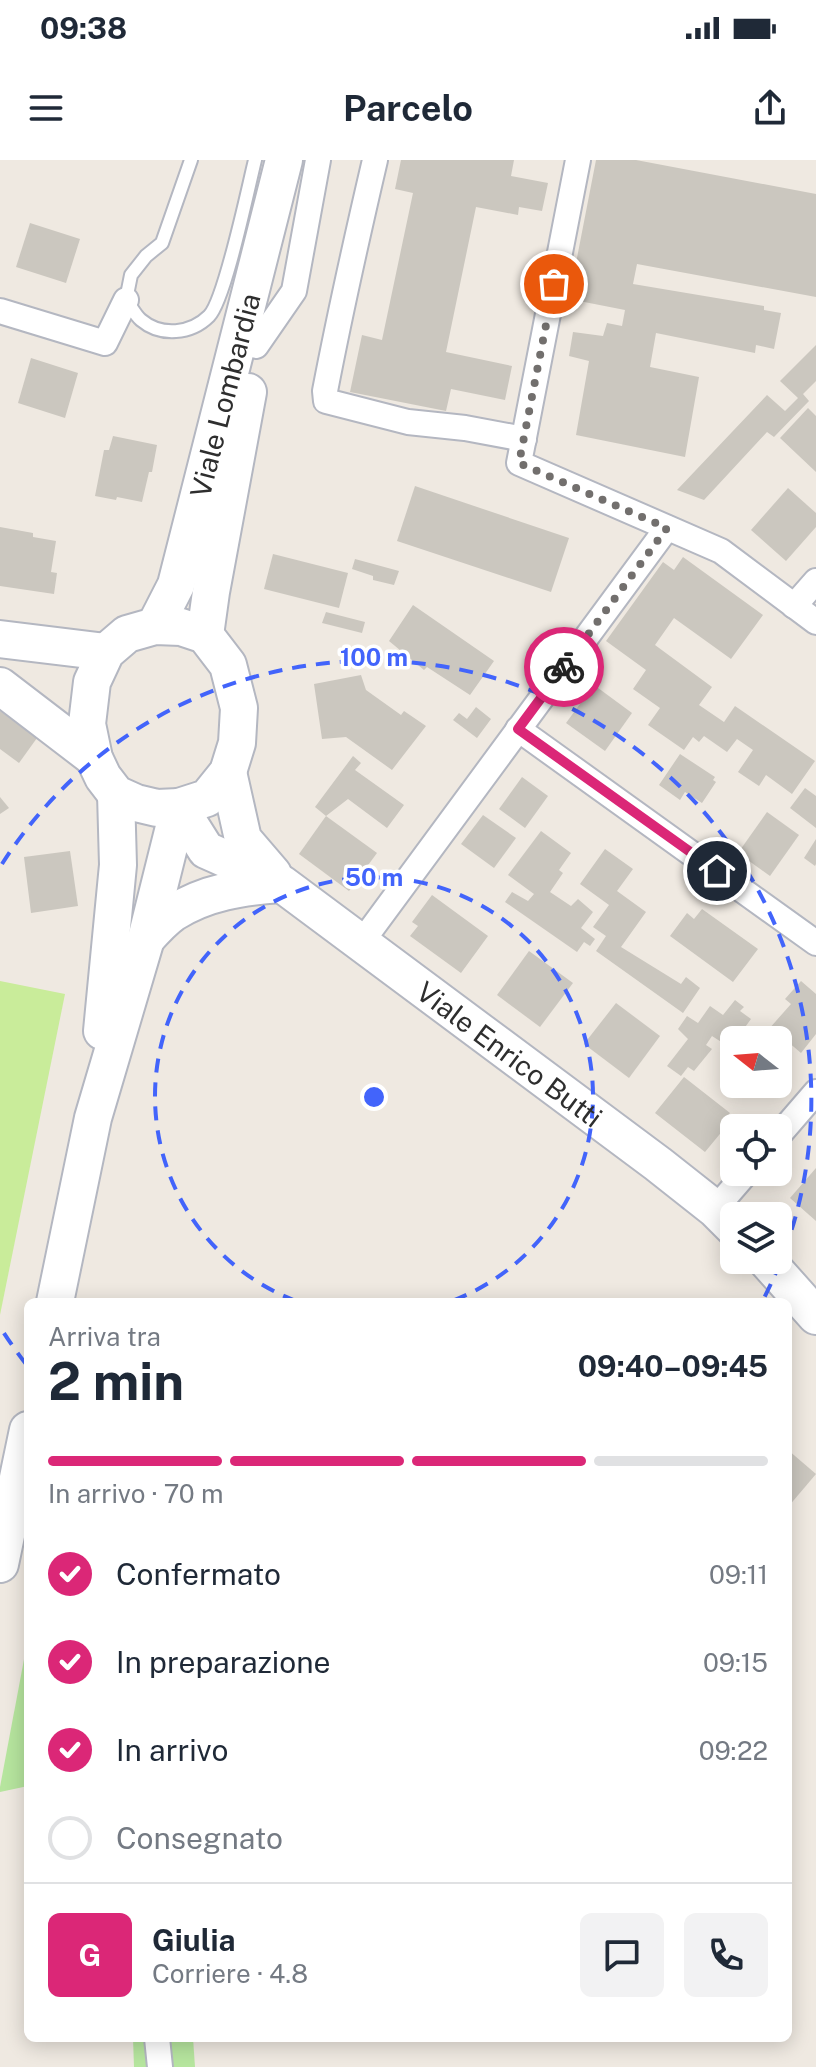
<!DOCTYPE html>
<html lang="it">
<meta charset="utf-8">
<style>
body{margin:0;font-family:"Public Sans",sans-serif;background:#f2f2f3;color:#1f2937;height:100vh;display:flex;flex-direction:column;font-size:30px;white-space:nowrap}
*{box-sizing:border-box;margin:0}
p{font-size:26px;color:#747a83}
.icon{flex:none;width:44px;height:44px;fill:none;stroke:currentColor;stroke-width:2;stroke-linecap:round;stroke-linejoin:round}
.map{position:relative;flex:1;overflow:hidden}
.side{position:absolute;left:24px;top:1138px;width:768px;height:744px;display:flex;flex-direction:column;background:#fff;border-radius:12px;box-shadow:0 4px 20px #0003}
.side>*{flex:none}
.needle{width:52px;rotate:287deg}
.tools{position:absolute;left:720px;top:866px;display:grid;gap:16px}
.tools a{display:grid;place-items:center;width:72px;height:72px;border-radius:12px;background:#fff;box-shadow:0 4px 20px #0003;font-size:40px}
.pin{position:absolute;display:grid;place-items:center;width:68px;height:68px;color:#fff;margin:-34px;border:4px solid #fff;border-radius:50%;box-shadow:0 2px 8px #0007}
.courier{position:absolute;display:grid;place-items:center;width:80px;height:80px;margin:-40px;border:6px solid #db2777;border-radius:50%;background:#fff;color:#222;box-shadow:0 2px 10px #0007}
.summary em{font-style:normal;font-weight:700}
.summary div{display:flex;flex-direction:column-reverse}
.summary{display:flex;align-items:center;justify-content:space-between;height:136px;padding:0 24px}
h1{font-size:52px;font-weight:700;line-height:60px}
.bar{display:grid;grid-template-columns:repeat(4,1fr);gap:12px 8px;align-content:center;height:96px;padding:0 24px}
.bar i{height:10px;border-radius:6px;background:#e0e1e3}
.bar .active{background:#db2777}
.bar p{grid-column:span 4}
.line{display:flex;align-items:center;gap:20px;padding:0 24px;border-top:2px solid #e0e1e3}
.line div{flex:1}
.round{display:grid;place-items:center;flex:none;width:84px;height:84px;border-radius:12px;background:#f2f2f3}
ol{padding:0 24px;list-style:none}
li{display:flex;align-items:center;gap:24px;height:88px}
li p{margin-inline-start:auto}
li .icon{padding:8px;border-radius:50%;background:#db2777;color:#fff;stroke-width:4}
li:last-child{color:#747a83}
li i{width:44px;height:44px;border:4px solid #e0e1e3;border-radius:50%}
.status{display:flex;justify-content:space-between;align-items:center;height:56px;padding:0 40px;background:#fff;direction:ltr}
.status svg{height:22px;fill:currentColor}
header{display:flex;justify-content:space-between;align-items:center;height:104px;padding:0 24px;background:#fff;font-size:36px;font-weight:700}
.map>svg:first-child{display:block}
</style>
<div class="status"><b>09:38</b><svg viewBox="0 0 49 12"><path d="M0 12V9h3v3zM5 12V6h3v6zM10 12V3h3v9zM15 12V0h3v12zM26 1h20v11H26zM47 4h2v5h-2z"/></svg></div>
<header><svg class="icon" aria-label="menu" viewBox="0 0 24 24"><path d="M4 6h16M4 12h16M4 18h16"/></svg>Parcelo<svg class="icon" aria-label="share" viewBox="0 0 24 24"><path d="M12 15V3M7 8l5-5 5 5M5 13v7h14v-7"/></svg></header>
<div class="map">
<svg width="816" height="1907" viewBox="0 0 816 1907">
<rect width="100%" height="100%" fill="#efe9e1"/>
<g fill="#b6e59e">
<polygon points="28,1478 28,1626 0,1632 0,1627"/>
<polygon points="133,1878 193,1878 195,1907 134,1907"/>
</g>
<polygon fill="#c9ec9a" points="0,821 65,834 0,1155"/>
<g fill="#cbc7bf">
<polygon points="401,0 514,0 511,16 548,23 542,51 519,47 518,55 476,47 446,192 512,206 505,240 451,229 446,251 350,232 362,175 382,180 413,33 395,29"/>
<polygon points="596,0 636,0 816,34 816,137 637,104 633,124 764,146 764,150 781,153 774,189 756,185 755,193 656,173 650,207 699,217 685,297 576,275 589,201 569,196 573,172 603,176 607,163 622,166 625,150 569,139"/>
<polygon points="30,63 80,79 66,123 16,107"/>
<polygon points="816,185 816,221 803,234 809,241 774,277 767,272 704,340 677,330 767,235 785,251 798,238 780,221"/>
<polygon points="31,198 78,213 65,258 18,243"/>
<polygon points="808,248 816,256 816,312 780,278"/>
<polygon points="113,276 157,285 152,312 149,312 142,342 117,337 116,340 95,336 104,290 109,290"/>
<polygon points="415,326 569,378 551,432 397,381"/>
<polygon points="788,328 816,353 816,367 786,401 751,370"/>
<polygon points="0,367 33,373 33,377 56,381 51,412 57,413 54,434 0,426"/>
<polygon points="273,394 348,413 339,448 264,429"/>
<polygon points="683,397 763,455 731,499 674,458 655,485 712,527 699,545 724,562 735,546 815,601 792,634 766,615 759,626 738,612 753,590 737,579 727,592 704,576 699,582 693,577 684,590 648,565 660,548 633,529 646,510 606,481 663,402 674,410"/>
<polygon points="355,399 399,411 394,425 373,420 373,416 352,409"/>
<polygon points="413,445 494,501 470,535 427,507 424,510 389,481"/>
<polygon points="326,452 365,462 362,473 322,463"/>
<polygon points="361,515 366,530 401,555 404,551 426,566 392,610 346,577 322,579 314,524"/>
<polygon points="594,525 632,553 605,591 566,563"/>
<polygon points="476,547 491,559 477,578 453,560 459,553 467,559"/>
<polygon points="0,551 37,578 19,603 0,589"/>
<polygon points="680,594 715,617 713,620 716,622 702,643 685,632 680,640 659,625"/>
<polygon points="353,596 361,603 355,610 404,645 387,668 348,639 326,656 315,647"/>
<polygon points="522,617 548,636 525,668 499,649"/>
<polygon points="805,628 816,636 816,668 790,648"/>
<polygon points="0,637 9,648 0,654"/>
<polygon points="767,652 799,675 770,716 738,693"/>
<polygon points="483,655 516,678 494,708 461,684"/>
<polygon points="326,656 377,693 349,731 299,694"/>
<polygon points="541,671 571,693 559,710 563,713 550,732 571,746 578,739 593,752 581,768 595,779 590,786 584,782 577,792 505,742 512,732 528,741 534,734 508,715"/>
<polygon points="816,679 816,704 815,706 804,698"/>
<polygon points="605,689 633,709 617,731 646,752 621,787 681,824 686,817 700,828 683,853 596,791 606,776 593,767 609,745 580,724"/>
<polygon points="70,691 78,746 31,753 24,697"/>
<polygon points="432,735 488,776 461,813 410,776 418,766 412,762"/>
<polygon points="702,749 758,789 733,822 670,776 687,753 694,759"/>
<polygon points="529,791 573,823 540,867 497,835"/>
<polygon points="801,821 816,834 816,874 801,893 787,881 784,884 768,870 791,844 785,839"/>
<polygon points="735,840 744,847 740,851 751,859 740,874 737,873 726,885 712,876 706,885 712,889 694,911 688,907 681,916 667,906 688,879 678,869 687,856 698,863 710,846 723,855"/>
<polygon points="616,843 660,876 629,918 584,884"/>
<polygon points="684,917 730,953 720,966 724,969 705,992 655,953"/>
<polygon points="816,1008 816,1061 790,1038"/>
<polygon points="788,1290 816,1314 788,1347"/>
</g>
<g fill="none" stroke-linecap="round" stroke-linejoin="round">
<g stroke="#b4b7c1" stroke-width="16">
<path id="lane" d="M191 0 162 83 146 96 131 115 126 140C131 146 135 155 141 160 161 177 191 174 209 156 225 140 248 28 255 0"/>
</g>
<g stroke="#b4b7c1" stroke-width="28">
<g id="street">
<path d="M375 0C357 77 340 153 325 231L326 241 408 262 465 268 524 279"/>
<polyline points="578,0 519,303 721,391 816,462"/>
<polyline points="0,151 105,183 126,140"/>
<polyline points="256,186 294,131 318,0"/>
<polyline points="794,446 816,421"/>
<polyline points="518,569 816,783"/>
<polyline points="361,783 667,368"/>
<polyline points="778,976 816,932"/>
<polyline points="715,1049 747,1012"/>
<polyline points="157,1878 160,1907"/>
</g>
</g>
<g stroke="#b4b7c1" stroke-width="40">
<g id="secondary">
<polygon points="155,466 181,467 205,475 228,505 239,548 237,583 228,612 207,638 179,647 157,648 136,643 116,634 103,617 94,598 87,564 92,522 106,492 127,474"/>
<path id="s1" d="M155 466 176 425 284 0"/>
<polyline points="205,475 211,432 248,232"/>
<polyline points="0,479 106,492"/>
<polyline points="0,526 94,598"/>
<polyline points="228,612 243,679 273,714"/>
<path id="s2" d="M179 647 206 690 282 724 658 1004 715 1049 734 1068"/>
<path d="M146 779C154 770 163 760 173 753 206 732 242 727 280 724"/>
<polyline points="102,871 118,705 116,634"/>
<polyline points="766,1100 816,1156"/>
<polyline points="55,1142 93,958 146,779 179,647"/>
<polyline points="0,1404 28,1270"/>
</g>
</g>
<use href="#lane" stroke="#fff" stroke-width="12"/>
<use href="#street" stroke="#fff" stroke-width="24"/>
<use href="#secondary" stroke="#fff" stroke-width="36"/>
</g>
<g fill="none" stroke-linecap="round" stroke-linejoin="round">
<polyline stroke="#726f6d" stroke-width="8" stroke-dasharray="0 14.4" points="554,124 519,303 667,368 564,507"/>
<polyline stroke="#db2777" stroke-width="10" points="564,507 518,569 717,711"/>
</g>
<g fill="none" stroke="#4264fb" stroke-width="4" stroke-dasharray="14 10">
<path d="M296 1141A219 219 0 1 1 452 1141"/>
<path d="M26 1204A439 439 0 0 1 2 1170M2 704A439 439 0 0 1 763 1140"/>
</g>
<g text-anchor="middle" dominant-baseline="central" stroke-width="7" stroke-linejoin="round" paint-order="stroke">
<g font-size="28" fill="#2e2e2e" stroke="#fff">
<text stroke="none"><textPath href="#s1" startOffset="242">Viale Lombardia</textPath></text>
<text stroke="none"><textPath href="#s2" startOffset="418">Viale Enrico Butti</textPath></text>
</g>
</g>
<circle cx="374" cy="937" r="12" fill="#4264fb" stroke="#fff" stroke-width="4"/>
<g font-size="24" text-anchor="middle" font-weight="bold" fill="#4264fb" stroke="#fff" stroke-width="7" stroke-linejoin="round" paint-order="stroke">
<text x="374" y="506">100 m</text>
<text x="374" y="726">50 m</text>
</g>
</svg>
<div class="tools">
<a><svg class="needle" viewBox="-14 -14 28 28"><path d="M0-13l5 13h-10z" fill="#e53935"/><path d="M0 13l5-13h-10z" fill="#747a83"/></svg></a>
<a><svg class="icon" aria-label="locate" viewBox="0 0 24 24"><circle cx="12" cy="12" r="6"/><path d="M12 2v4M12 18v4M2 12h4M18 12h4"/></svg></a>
<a><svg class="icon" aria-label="layers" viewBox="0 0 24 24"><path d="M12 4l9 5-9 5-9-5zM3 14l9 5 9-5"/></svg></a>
</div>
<div class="pin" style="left:554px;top:124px;background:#ea580c"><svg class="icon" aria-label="bag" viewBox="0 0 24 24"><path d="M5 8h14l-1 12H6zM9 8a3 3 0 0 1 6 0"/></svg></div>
<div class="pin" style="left:717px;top:711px;background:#1f2937"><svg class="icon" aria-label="home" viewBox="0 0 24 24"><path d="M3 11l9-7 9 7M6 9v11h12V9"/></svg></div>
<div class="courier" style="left:564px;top:507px"><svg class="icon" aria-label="bike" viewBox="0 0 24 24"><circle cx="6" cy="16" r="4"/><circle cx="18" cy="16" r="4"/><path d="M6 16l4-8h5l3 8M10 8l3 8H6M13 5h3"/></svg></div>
<section class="side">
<div class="summary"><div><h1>2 min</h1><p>Arriva tra</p></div><em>09:40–09:45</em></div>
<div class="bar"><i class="active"></i><i class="active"></i><i class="active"></i><i></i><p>In arrivo · 70 m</p></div>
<ol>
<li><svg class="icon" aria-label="check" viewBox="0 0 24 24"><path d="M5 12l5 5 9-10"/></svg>Confermato<p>09:11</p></li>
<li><svg class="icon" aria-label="check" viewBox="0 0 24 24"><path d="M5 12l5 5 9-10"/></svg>In preparazione<p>09:15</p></li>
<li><svg class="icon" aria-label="check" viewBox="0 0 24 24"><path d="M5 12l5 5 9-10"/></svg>In arrivo<p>09:22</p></li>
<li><i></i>Consegnato</li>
</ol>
<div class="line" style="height:144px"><b class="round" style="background:#db2777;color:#fff">G</b><div><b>Giulia</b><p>Corriere · 4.8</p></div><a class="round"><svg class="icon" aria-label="chat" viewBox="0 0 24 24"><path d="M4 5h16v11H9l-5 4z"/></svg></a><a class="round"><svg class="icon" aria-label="phone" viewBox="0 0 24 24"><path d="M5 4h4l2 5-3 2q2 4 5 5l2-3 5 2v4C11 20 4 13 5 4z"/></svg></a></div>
</section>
</div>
